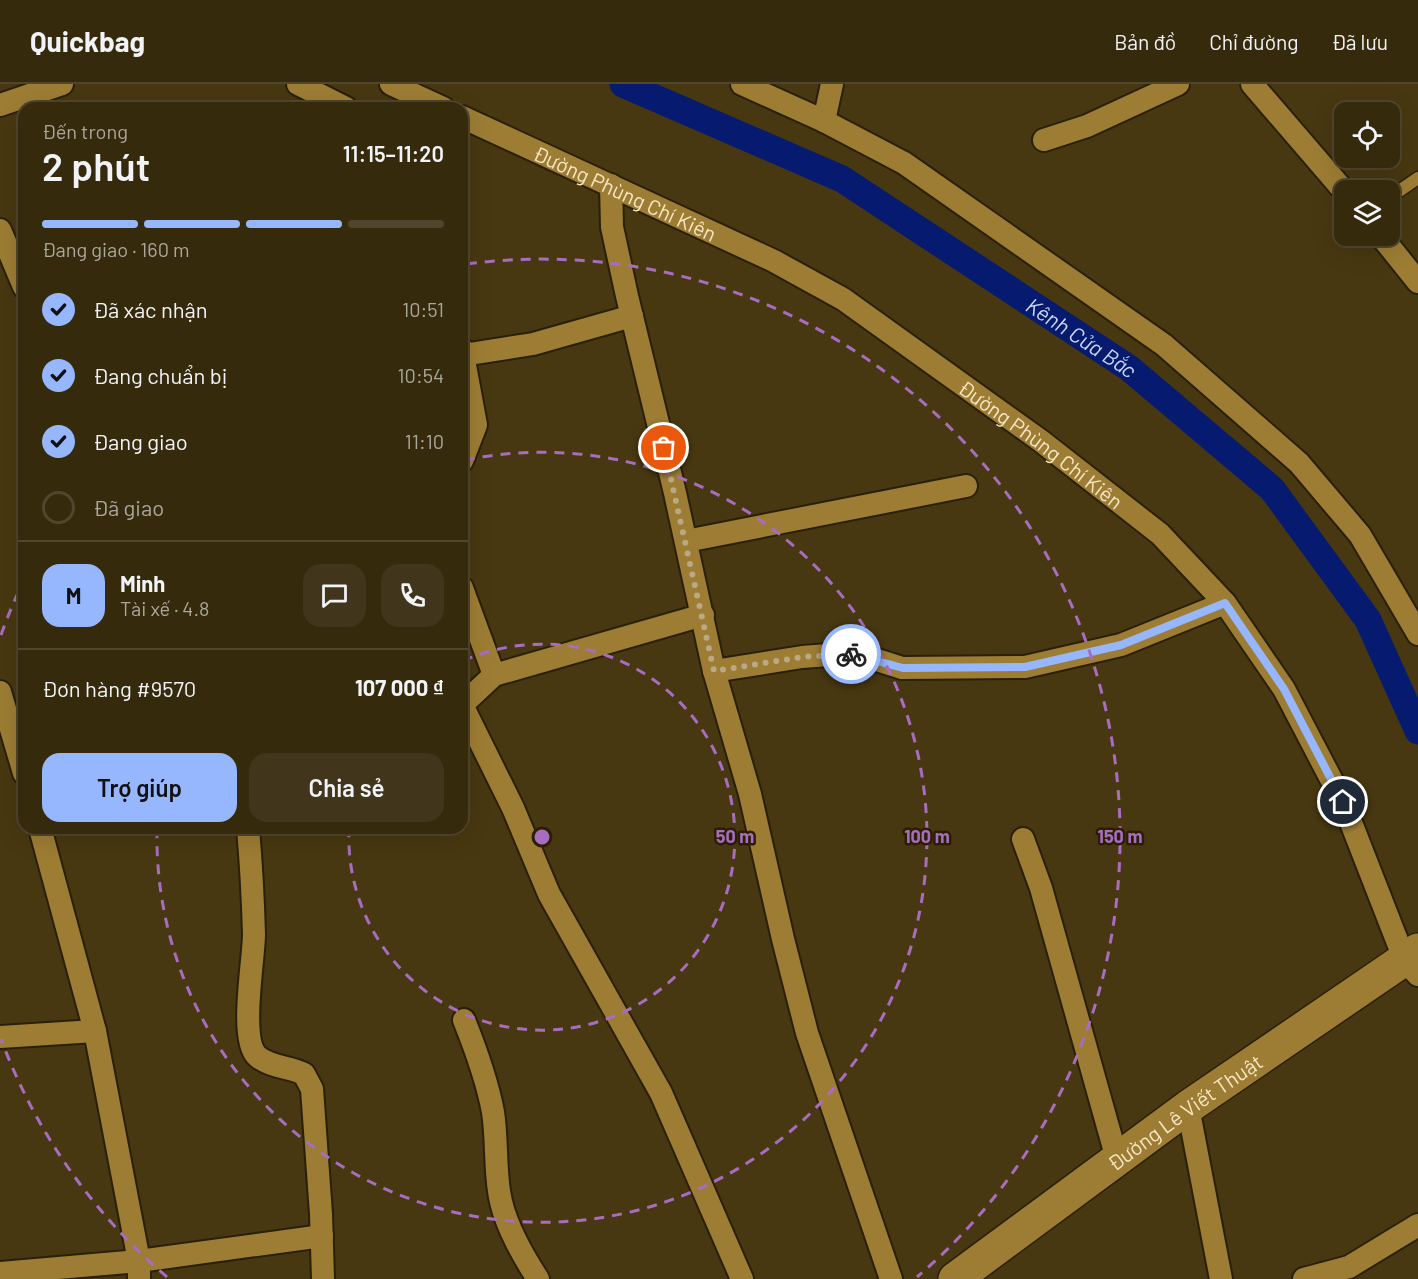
<!DOCTYPE html>
<html lang="vi">
<meta charset="utf-8">
<style>
body{margin:0;font-family:Barlow,sans-serif;background:#41361b;color:#f1f3f6;height:100vh;display:flex;flex-direction:column;font-size:22px;white-space:nowrap}
*{box-sizing:border-box;margin:0}
p{font-size:20px;color:#aaa79d}
.icon{flex:none;width:33px;height:33px;fill:none;stroke:currentColor;stroke-width:2;stroke-linecap:round;stroke-linejoin:round}
.map{position:relative;flex:1;overflow:hidden}
.details{position:absolute;left:18px;top:18px;width:450px;height:732px;display:flex;flex-direction:column;background:#362a0d;border-radius:18px;box-shadow:0 6px 24px #0002,0 0 0 2px #50462e}
.details>*{flex:none}
.fabs{position:absolute;left:1334px;top:18px;display:grid;gap:12px}
.fabs a{display:grid;place-items:center;width:66px;height:66px;border-radius:12px;background:#362a0d;box-shadow:0 6px 24px #0002,0 0 0 2px #50462e;font-size:30px}
.pin{position:absolute;display:grid;place-items:center;width:51px;height:51px;color:#fff;margin:-26px;border:3px solid #fff;border-radius:50%;box-shadow:0 2px 6px #0007}
.courier{position:absolute;display:grid;place-items:center;width:60px;height:60px;margin:-30px;border:4px solid #96b6fd;border-radius:50%;background:#fff;color:#222;box-shadow:0 2px 8px #0007}
.summary em{font-style:normal;font-weight:600}
.summary div{display:flex;flex-direction:column-reverse}
.summary{display:flex;align-items:center;justify-content:space-between;height:102px;padding:0 24px}
h1{font-size:39px;font-weight:600;line-height:45px}
.bar{display:grid;grid-template-columns:repeat(4,1fr);gap:9px 6px;align-content:center;height:72px;padding:0 24px}
.bar i{height:8px;border-radius:4px;background:#50462e}
.bar .on{background:#96b6fd}
.bar p{grid-column:span 4}
.line{display:flex;align-items:center;gap:15px;padding:0 24px;border-top:2px solid #50462e}
.line div{flex:1}
.round{display:grid;place-items:center;flex:none;width:63px;height:63px;border-radius:18px;background:#41361b}
ol{padding:0 24px;list-style:none}
li{display:flex;align-items:center;gap:18px;height:66px}
li p{margin-inline-start:auto}
li .icon{padding:6px;border-radius:50%;background:#96b6fd;color:#111;stroke-width:4}
li:last-child{color:#aaa79d}
li i{width:33px;height:33px;border:3px solid #50462e;border-radius:50%}
.primary-button{display:flex;gap:12px;margin-top:auto;padding:12px 24px}
.primary-button a{flex:1;height:69px;border-radius:18px;background:#96b6fd;color:#111;font-size:24px;font-weight:600;line-height:69px;text-align:center}
.primary-button a+a{background:#41361b;color:#f1f3f6}
header{display:flex;align-items:center;gap:36px;box-sizing:border-box;height:84px;padding:0 30px;background:#362a0d;border-bottom:2px solid #50462e}
header strong{font-size:28px}
nav{display:flex;gap:33px;margin-inline-start:auto;font-size:21px}
.map>svg:first-child{display:block}
</style>
<header>
<strong>Quickbag</strong>
<nav><a>Bản đồ</a><a>Chỉ đường</a><a>Đã lưu</a></nav>
</header>
<div class="map">
<svg width="1418" height="1195" viewBox="0 0 1418 1195">
<rect width="100%" height="100%" fill="#483811"/>
<g fill="none" stroke-linecap="round" stroke-linejoin="round">
<path stroke="#061b6f" stroke-width="27" id="s1" d="M623 0 842 95 1129 284 1272 405 1368 536 1418 647"/>
<g stroke="#2a2009" stroke-width="15">
<polyline id="lane" points="1389,114 1418,94"/>
</g>
<g stroke="#2a2009" stroke-width="26">
<g id="street">
<polyline points="298,0 346,24"/>
<polyline points="391,0 443,24"/>
<polyline points="742,0 824,37 904,79 1164,261 1299,379 1360,451 1418,550"/>
<polyline points="1252,0 1344,107"/>
<polyline points="0,21 62,0"/>
<path id="s2" d="M462 33 774 177 843 215 1041 357 1160 450 1225 519 1284 605 1343 718 1405 877 1418 891"/>
<polyline points="824,37 832,0"/>
<polyline points="1044,56 1087,42 1178,0"/>
<polyline points="611,101 612,143 627,212 675,409 714,587 750,710 783,855 807,949 891,1195"/>
<polyline points="0,146 24,203"/>
<polyline points="1381,152 1418,198"/>
<polyline points="462,265 476,341 462,377"/>
<polyline points="463,271 533,260 632,232"/>
<polyline points="686,457 966,402"/>
<polyline points="462,504 494,591"/>
<polyline points="703,531 494,591 462,621 513,724 549,810 661,1009 742,1195"/>
<polyline points="714,587 802,573 855,569 902,584 1025,583 1121,561 1225,519"/>
<polyline points="0,608 24,689"/>
<polyline points="40,744 95,947 139,1177 139,1195"/>
<path d="M248 744C251 779 253 815 254 850 254 875 239 955 257 972 269 983 291 983 304 990L312 1005 321 1130 323 1195"/>
<polyline points="1023,755 1041,804 1117,1075"/>
<path d="M464 936C476 966 487 996 493 1028 497 1054 495 1081 499 1107 503 1137 521 1169 538 1195"/>
<polyline points="0,953 95,947"/>
<polyline points="1188,1023 1221,1195"/>
<polyline points="0,1189 139,1177 322,1152"/>
<polyline points="1304,1195 1349,1183 1418,1141"/>
</g>
</g>
<g stroke="#2a2009" stroke-width="36">
<g id="secondary">
<path id="s3" d="M955 1195 1188 1023 1418 866"/>
</g>
</g>
<use href="#lane" stroke="#9d7d34" stroke-width="12"/>
<use href="#street" stroke="#9d7d34" stroke-width="22"/>
<use href="#secondary" stroke="#9d7d34" stroke-width="33"/>
</g>
<g fill="none" stroke-linecap="round" stroke-linejoin="round">
<polyline stroke="#baa985" stroke-width="6" stroke-dasharray="0 10.8" points="664,364 714,587 802,573 851,570"/>
<polyline stroke="#96b6fd" stroke-width="8" points="851,570 903,584 1025,583 1121,561 1225,519 1284,605 1343,718"/>
</g>
<g fill="none" stroke="#a66dc0" stroke-width="3" stroke-dasharray="10 8">
<path d="M463 577A193 193 0 1 1 349 745"/>
<path d="M465 376A385 385 0 1 1 157 746"/>
<path d="M167 1193A578 578 0 0 1 1 955M1 551A578 578 0 0 1 22 500M467 180A578 578 0 0 1 917 1193"/>
</g>
<g text-anchor="middle" dominant-baseline="central" stroke-width="5" stroke-linejoin="round" paint-order="stroke">
<g font-size="21" fill="#f7e6c3" stroke="#2c1f01">
<text stroke="none"><textPath href="#s2" startOffset="180">Đường Phùng Chí Kiên</textPath></text>
<text stroke="none"><textPath href="#s2" startOffset="668">Đường Phùng Chí Kiên</textPath></text>
<text stroke="none"><textPath href="#s3" startOffset="284">Đường Lê Viết Thuật</textPath></text>
</g>
<g font-size="22" font-style="italic" fill="#cad6ed" stroke="#2c1f01">
<text stroke="none"><textPath href="#s1" startOffset="526">Kênh Cửa Bắc</textPath></text>
</g>
</g>
<circle cx="542" cy="753" r="9" fill="#a66dc0" stroke="#2c1f01" stroke-width="3"/>
<g font-size="18" text-anchor="middle" font-weight="bold" fill="#a66dc0" stroke="#2c1f01" stroke-width="5" stroke-linejoin="round" paint-order="stroke">
<text x="735" y="759">50 m</text>
<text x="927" y="759">100 m</text>
<text x="1120" y="759">150 m</text>
</g>
</svg>
<div class="fabs">
<a><svg class="icon" aria-label="locate" viewBox="0 0 24 24"><circle cx="12" cy="12" r="6"/><path d="M12 2v4M12 18v4M2 12h4M18 12h4"/></svg></a>
<a><svg class="icon" aria-label="layers" viewBox="0 0 24 24"><path d="M12 4l9 5-9 5-9-5zM3 14l9 5 9-5"/></svg></a>
</div>
<div class="pin" style="left:664px;top:364px;background:#ea580c"><svg class="icon" aria-label="bag" viewBox="0 0 24 24"><path d="M5 8h14l-1 12H6zM9 8a3 3 0 0 1 6 0"/></svg></div>
<div class="pin" style="left:1343px;top:718px;background:#1f2937"><svg class="icon" aria-label="home" viewBox="0 0 24 24"><path d="M3 11l9-7 9 7M6 9v11h12V9"/></svg></div>
<div class="courier" style="left:851px;top:570px"><svg class="icon" aria-label="bike" viewBox="0 0 24 24"><circle cx="6" cy="16" r="4"/><circle cx="18" cy="16" r="4"/><path d="M6 16l4-8h5l3 8M10 8l3 8H6M13 5h3"/></svg></div>
<section class="details">
<div class="summary"><div><h1>2 phút</h1><p>Đến trong</p></div><em>11:15–11:20</em></div>
<div class="bar"><i class="on"></i><i class="on"></i><i class="on"></i><i></i><p>Đang giao · 160 m</p></div>
<ol>
<li><svg class="icon" aria-label="check" viewBox="0 0 24 24"><path d="M5 12l5 5 9-10"/></svg>Đã xác nhận<p>10:51</p></li>
<li><svg class="icon" aria-label="check" viewBox="0 0 24 24"><path d="M5 12l5 5 9-10"/></svg>Đang chuẩn bị<p>10:54</p></li>
<li><svg class="icon" aria-label="check" viewBox="0 0 24 24"><path d="M5 12l5 5 9-10"/></svg>Đang giao<p>11:10</p></li>
<li><i></i>Đã giao</li>
</ol>
<div class="line" style="height:108px"><b class="round" style="background:#96b6fd;color:#111">M</b><div><b>Minh</b><p>Tài xế · 4.8</p></div><a class="round"><svg class="icon" aria-label="chat" viewBox="0 0 24 24"><path d="M4 5h16v11H9l-5 4z"/></svg></a><a class="round"><svg class="icon" aria-label="phone" viewBox="0 0 24 24"><path d="M5 4h4l2 5-3 2q2 4 5 5l2-3 5 2v4C11 20 4 13 5 4z"/></svg></a></div>
<div class="line" style="height:78px"><div>Đơn hàng #9570</div><b>107 000 ₫</b></div>
<div class="primary-button"><a>Trợ giúp</a><a>Chia sẻ</a></div>
</section>
</div>
